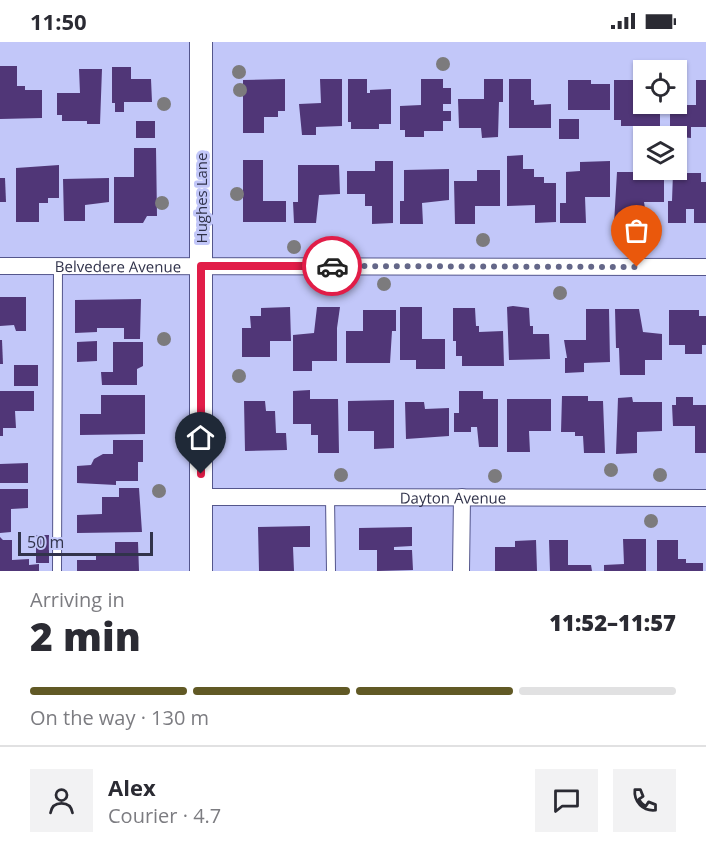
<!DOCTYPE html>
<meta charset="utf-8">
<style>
body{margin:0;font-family:"Open Sans",sans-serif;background:#f2f2f3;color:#2b2b33;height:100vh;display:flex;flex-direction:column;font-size:22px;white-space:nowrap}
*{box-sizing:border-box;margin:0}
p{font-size:20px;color:#7c7c81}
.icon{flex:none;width:33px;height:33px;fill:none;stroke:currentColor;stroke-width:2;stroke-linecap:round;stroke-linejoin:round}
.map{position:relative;height:529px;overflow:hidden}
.drawer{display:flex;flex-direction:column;background:#fff;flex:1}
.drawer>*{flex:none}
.tools{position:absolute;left:633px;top:18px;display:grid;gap:12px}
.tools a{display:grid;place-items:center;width:54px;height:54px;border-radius:0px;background:#fff;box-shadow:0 2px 4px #0004;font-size:30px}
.scale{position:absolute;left:18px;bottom:15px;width:135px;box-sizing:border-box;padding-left:6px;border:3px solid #31334b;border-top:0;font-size:16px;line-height:21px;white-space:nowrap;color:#31334b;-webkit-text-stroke:4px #c2c7f9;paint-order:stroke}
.pin{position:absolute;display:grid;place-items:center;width:51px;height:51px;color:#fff;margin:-62px -26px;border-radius:50% 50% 50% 0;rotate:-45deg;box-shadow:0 0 6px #0007}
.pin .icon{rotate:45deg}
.courier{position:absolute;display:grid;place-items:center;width:60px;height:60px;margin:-30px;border:4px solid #e11d48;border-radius:50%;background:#fff;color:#222;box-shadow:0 2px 8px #0007}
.summary em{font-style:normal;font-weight:800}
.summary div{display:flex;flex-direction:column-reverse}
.summary{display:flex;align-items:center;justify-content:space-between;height:102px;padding:0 30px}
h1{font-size:39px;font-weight:800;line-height:45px}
.bar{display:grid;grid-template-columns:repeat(4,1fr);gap:9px 6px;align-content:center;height:72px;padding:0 30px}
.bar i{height:8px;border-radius:4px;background:#e1e1e2}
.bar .selected{background:#615925}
.bar p{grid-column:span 4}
.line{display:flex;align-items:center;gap:15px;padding:0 30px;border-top:2px solid #e1e1e2}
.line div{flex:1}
.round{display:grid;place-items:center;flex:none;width:63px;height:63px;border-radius:0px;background:#f2f2f3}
.status{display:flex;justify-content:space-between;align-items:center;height:42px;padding:0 30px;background:#fff;direction:ltr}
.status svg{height:16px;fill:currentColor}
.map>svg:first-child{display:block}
</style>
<div class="status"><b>11:50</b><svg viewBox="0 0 49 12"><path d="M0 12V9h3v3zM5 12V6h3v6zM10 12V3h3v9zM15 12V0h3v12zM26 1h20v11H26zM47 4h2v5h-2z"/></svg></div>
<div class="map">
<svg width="706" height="529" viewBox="0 0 706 529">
<rect width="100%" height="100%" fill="#c2c7f9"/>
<g fill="#503677">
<polygon points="0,24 17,24 17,44 25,44 25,48 42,48 42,76 0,77"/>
<polygon points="112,25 131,25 131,37 151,37 152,60 124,60 124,70 115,70 115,61 112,61"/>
<polygon points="79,27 102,27 100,82 87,82 87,79 62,79 62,73 57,73 57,51 80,51"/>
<polygon points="285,37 285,69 278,69 278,75 264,75 264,91 243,91 243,38"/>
<polygon points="320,37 342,37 342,84 316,85 316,93 302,93 299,62 321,61"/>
<polygon points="348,37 367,37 367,51 370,51 370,48 391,47 391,82 379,82 379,87 351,87 351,80 348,80"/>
<polygon points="421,37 443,37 443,46 451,46 451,62 443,62 443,69 451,69 451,79 443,79 443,89 424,89 424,95 405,95 405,88 400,88 400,64 421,63"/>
<polygon points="484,37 503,37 503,60 499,60 498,95 482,96 481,86 459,86 458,57 484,57"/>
<polygon points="509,37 531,37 531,58 534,58 534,63 551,62 551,86 509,86"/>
<polygon points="568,38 591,38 591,42 610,42 610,68 568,68"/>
<polygon points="614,38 633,38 633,48 644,47 644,62 660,62 660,84 621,84 621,78 614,78"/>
<polygon points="696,38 706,38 706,85 691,85 691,96 670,94 670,63 696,63"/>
<rect x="559" y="77" width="20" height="20"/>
<rect x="136" y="79" width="19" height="17"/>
<polygon points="134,106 156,106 157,174 147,174 143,181 114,181 114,135 134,135"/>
<polygon points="523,113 523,127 534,127 534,135 544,135 544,141 556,141 556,180 535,181 535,163 507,164 507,114"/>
<polygon points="243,118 263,118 263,159 286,159 286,180 243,180"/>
<polygon points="375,119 393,119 393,181 372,182 372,164 365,164 365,152 347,152 347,129 375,129"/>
<polygon points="610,119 610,155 585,155 586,181 560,181 560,161 566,161 566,130 580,129 580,120"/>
<polygon points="59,123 59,156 48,156 48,161 39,161 39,180 16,180 16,126"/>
<polygon points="298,123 339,123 340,152 319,153 316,181 294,181 293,160 298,160"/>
<polygon points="449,127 449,158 422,161 423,182 400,182 400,159 404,159 404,128"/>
<polygon points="477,128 500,128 500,164 475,164 475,182 455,182 454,139 477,139"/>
<polygon points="617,130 646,130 646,134 664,134 664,160 644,160 645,166 638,166 638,182 614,182"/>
<polygon points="673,131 701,131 701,140 706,140 706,181 694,181 694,167 686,167 686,181 668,181 668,159 672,159"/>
<polygon points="0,136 5,136 6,160 0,160"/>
<polygon points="109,136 109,160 85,163 85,179 64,179 63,137"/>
<polygon points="0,255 26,255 26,289 16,289 14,283 0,284"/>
<polygon points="141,257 140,297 124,297 124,286 97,286 97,290 75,291 75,258"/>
<polygon points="513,264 529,266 530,284 533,284 533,292 549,292 550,317 509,318 507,265"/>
<polygon points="290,265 291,299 270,299 270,315 242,315 242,286 251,286 250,274 261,274 261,266"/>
<polygon points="317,265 340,265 337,286 337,319 312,319 312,329 293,329 293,293 314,291"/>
<polygon points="400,265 422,265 422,297 445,297 445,327 416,327 416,318 400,318"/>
<polygon points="453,266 475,266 476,284 479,284 479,290 503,289 504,324 462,324 462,314 456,314 456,299 453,299"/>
<polygon points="586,267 609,267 610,320 584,321 584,330 565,331 565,316 567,316 564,298 586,298"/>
<polygon points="615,267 639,267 643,290 662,292 662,318 645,318 645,333 620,333 619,306 616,306"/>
<polygon points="363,268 396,268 396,289 392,289 390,321 346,321 346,289 363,289"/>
<polygon points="669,268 699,268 699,274 706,274 706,303 702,303 702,312 685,312 685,303 669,303"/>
<polygon points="0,298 2,298 3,322 0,322"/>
<polygon points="97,299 97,319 77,320 77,300"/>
<polygon points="113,300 143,300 143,324 137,327 137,343 102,343 101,330 113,330"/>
<rect x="14" y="323" width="24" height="21"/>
<polygon points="310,348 310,357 338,357 339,411 318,411 318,393 311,393 311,382 293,382 293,349"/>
<polygon points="0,349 34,349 34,369 15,369 16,386 3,386 3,394 0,394"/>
<polygon points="459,349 483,349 483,357 498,357 498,405 479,405 477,385 471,385 471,390 454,390 454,371 459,371"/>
<polygon points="101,353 145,353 145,392 80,393 80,372 101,372"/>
<polygon points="562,354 588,354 588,359 603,359 605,411 584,411 583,394 575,394 575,390 561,390"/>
<polygon points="632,355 633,360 662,360 662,389 637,390 637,411 616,412 618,356"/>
<polygon points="676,355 693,355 693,363 706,363 706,411 695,411 695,384 673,384 672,363 676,363"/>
<polygon points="507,357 551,357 551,389 529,389 530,410 507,410"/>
<polygon points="394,358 394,406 374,407 374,389 348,389 348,359"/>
<polygon points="244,359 265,359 266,369 275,369 276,391 286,391 287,408 245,409"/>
<polygon points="405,360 424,360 425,367 449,366 449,394 406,397"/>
<polygon points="113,398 143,398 143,420 138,420 138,439 116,439 116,443 77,441 77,424 91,423 94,417 103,412 113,412"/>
<polygon points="28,421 28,441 0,441 0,422"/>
<polygon points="119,446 139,446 142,490 77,491 77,473 102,472 102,455 119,455"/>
<polygon points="0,447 28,447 28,466 11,467 11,490 0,491"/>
<polygon points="310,484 310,505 293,505 294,529 259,529 258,485"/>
<polygon points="412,485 412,504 394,505 394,508 412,508 413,528 377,529 377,508 359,508 359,486"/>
<rect x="36" y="493" width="13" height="28"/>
<polygon points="0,495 3,498 12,498 12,518 29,517 29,523 39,522 39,529 0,529"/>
<polygon points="623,497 646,497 646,529 604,529 604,523 624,522"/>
<polygon points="536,498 537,529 495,529 495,505 515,505 515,499"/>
<polygon points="549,498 568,498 568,523 591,523 592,529 550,529"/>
<polygon points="657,498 678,498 678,517 686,517 686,521 703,521 703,529 657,529"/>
<polygon points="115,500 138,500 139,529 77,529 77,518 96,518 96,514 115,514"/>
</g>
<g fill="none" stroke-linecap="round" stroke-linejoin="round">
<g stroke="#54568c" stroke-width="10">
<g id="lane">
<polyline points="330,455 331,529"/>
<polyline points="57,529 58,224"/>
</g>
</g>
<g stroke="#54568c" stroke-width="18">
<g id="street">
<path id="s1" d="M0 224 706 225"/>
<path id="s2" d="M201 455 706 456"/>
<polyline points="461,529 462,455"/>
</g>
</g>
<g stroke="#54568c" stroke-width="24">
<polyline id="secondary" points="201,529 201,0"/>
</g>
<use href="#lane" stroke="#fff" stroke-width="8"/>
<use href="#street" stroke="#fff" stroke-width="16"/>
<use href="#secondary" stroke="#fff" stroke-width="22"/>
</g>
<g fill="#7c7b7d">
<circle cx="443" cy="22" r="7"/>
<circle cx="239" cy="30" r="7"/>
<circle cx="240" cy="48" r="7"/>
<circle cx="164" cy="62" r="7"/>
<circle cx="237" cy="152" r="7"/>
<circle cx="162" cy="161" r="7"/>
<circle cx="483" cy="198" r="7"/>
<circle cx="294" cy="205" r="7"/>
<circle cx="339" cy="205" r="7"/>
<circle cx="384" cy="242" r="7"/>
<circle cx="560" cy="251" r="7"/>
<circle cx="164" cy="297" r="7"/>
<circle cx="239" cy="334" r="7"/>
<circle cx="611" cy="428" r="7"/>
<circle cx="341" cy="433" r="7"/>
<circle cx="660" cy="433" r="7"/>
<circle cx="495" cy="434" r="7"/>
<circle cx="159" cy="449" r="7"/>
<circle cx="651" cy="479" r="7"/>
</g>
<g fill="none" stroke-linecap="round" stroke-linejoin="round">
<polyline stroke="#646788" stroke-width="6" stroke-dasharray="0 10.8" points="332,224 637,225"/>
<polyline stroke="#e11d48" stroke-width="8" points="201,432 201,224 332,224"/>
</g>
<g text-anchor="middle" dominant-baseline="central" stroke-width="6" stroke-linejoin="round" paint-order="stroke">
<g font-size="15" fill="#31334b" stroke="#c2c7f9">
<text transform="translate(201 156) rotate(-90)">Hughes Lane</text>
<text stroke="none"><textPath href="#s1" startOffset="118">Belvedere Avenue</textPath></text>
<text stroke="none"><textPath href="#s2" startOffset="252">Dayton Avenue</textPath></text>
</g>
</g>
</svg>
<div class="tools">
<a><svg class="icon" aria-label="locate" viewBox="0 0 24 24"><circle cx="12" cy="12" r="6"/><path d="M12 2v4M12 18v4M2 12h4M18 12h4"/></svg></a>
<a><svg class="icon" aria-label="layers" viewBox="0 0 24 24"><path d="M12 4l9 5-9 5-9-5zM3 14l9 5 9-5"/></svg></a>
</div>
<div class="scale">50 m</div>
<div class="pin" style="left:637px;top:225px;background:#ea580c"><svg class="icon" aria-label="bag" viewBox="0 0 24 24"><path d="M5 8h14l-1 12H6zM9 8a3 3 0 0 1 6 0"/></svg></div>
<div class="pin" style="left:201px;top:432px;background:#1f2937"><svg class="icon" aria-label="home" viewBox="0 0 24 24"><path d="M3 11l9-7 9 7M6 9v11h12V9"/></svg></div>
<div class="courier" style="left:332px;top:224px"><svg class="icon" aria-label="car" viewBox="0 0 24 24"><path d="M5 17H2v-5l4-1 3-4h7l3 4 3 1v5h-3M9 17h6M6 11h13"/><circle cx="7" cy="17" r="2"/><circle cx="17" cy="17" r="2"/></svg></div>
</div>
<section class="drawer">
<div class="summary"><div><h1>2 min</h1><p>Arriving in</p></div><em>11:52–11:57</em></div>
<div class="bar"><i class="selected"></i><i class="selected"></i><i class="selected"></i><i></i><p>On the way · 130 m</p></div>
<div class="line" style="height:108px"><a class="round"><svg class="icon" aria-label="person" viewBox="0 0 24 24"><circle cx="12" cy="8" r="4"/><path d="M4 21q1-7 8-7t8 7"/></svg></a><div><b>Alex</b><p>Courier · 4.7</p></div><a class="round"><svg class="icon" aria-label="chat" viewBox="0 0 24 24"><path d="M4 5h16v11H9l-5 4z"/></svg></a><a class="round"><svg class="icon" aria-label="phone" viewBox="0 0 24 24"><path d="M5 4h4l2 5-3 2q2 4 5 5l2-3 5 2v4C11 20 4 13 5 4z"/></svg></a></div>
</section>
